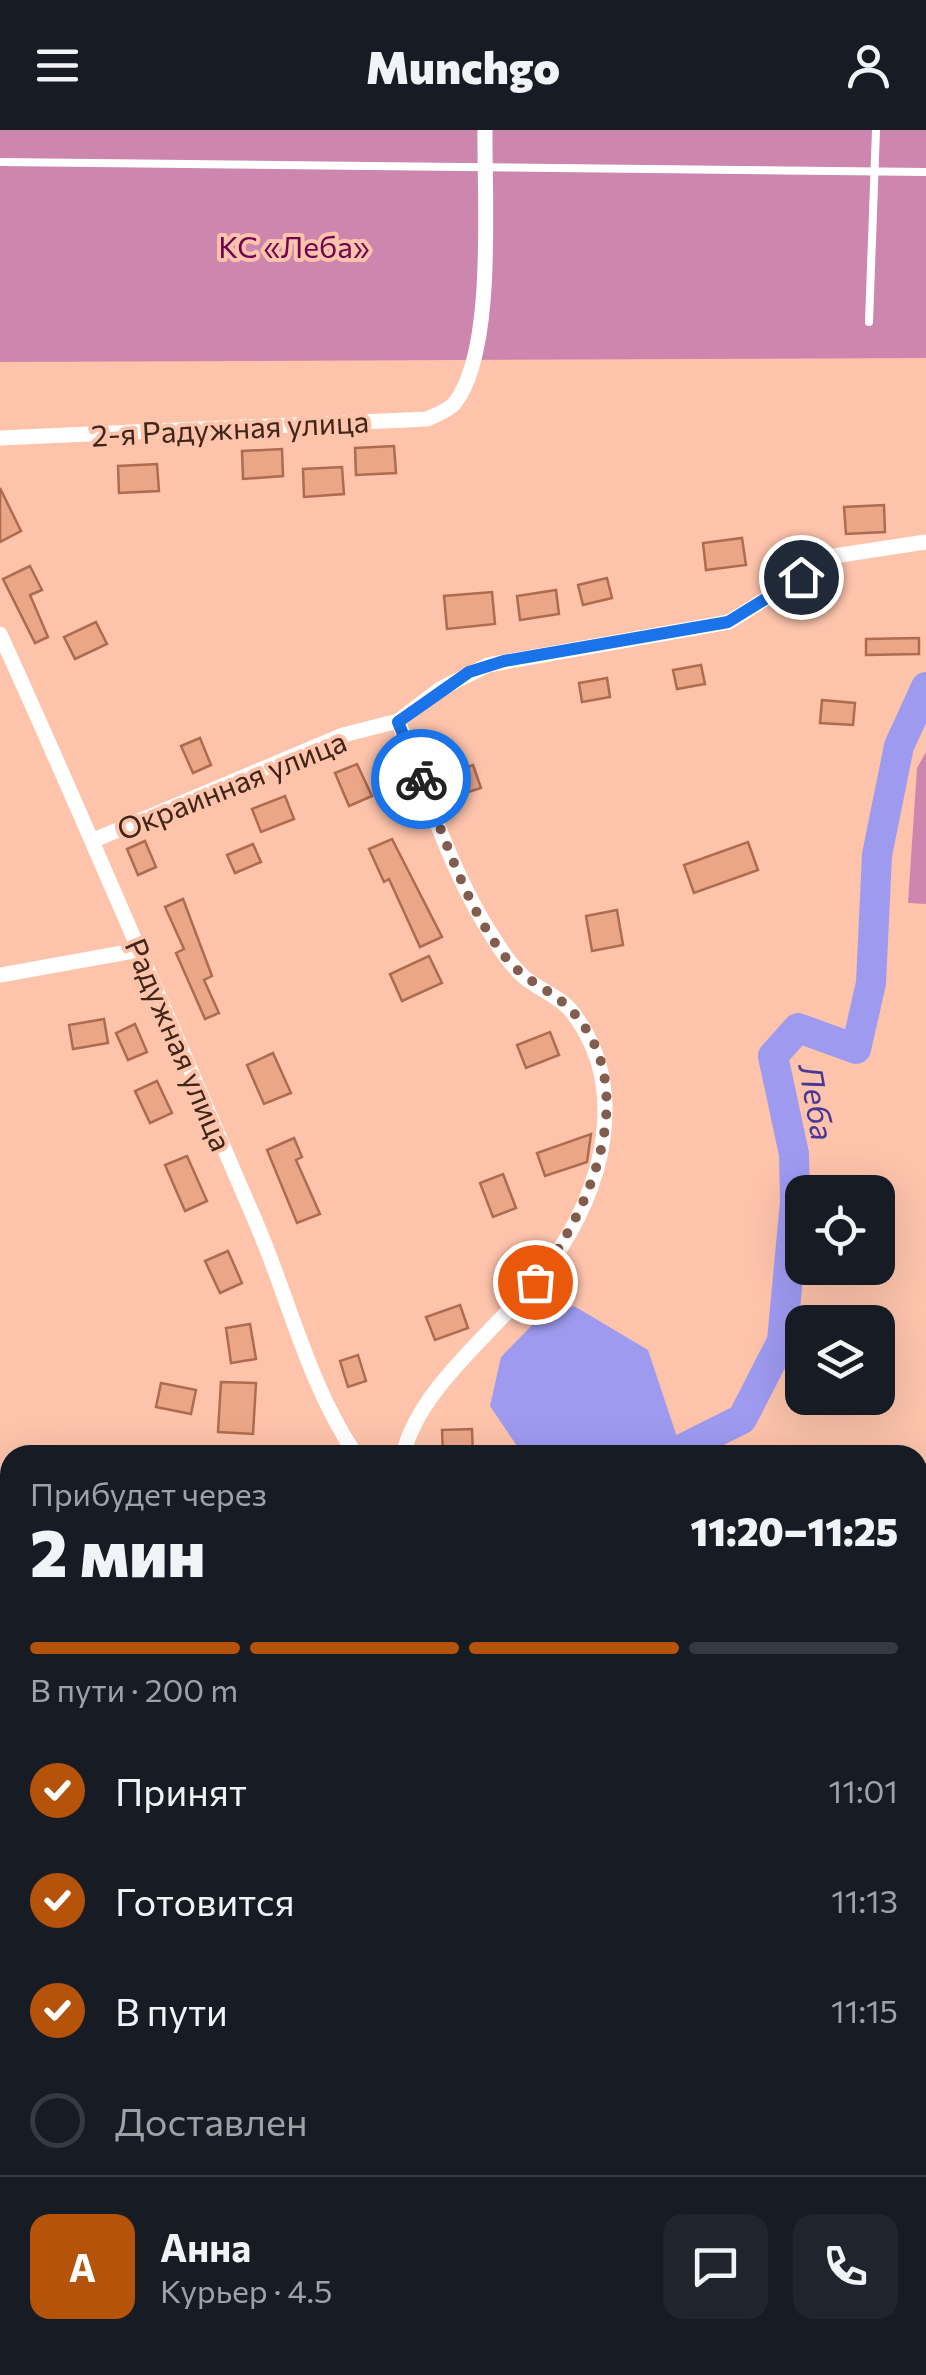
<!DOCTYPE html>
<html lang="ru">
<meta charset="utf-8">
<style>
body{margin:0;font-family:Commissioner,sans-serif;background:#20242c;color:#f1f3f6;height:100vh;display:flex;flex-direction:column;font-size:38px;white-space:nowrap}
*{box-sizing:border-box;margin:0}
p{font-size:32px;color:#9ea1a6}
.icon{flex:none;width:55px;height:55px;fill:none;stroke:currentColor;stroke-width:2;stroke-linecap:round;stroke-linejoin:round}
.map{position:relative;flex:1;overflow:hidden}
.details{position:absolute;left:0px;top:1315px;width:928px;height:930px;display:flex;flex-direction:column;background:#171b24;border-radius:30px 30px 0 0;box-shadow:0 10px 40px #0002}
.details>*{flex:none}
.controls{position:absolute;left:785px;top:1045px;display:grid;gap:20px}
.controls a{display:grid;place-items:center;width:110px;height:110px;border-radius:20px;background:#171b24;box-shadow:0 10px 40px #0002;font-size:50px}
.pin{position:absolute;display:grid;place-items:center;width:85px;height:85px;color:#fff;margin:-42px;border:5px solid #fff;border-radius:50%;box-shadow:0 2px 10px #0007}
.courier{position:absolute;display:grid;place-items:center;width:100px;height:100px;margin:-50px;border:8px solid #1a73e8;border-radius:50%;background:#fff;color:#222;box-shadow:0 2px 12px #0007}
.summary em{font-style:normal;font-weight:800}
.summary div{display:flex;flex-direction:column-reverse}
.summary{display:flex;align-items:center;justify-content:space-between;height:170px;padding:0 30px}
h1{font-size:65px;font-weight:800;line-height:75px}
.bar{display:grid;grid-template-columns:repeat(4,1fr);gap:15px 10px;align-content:center;height:120px;padding:0 30px}
.bar i{height:12px;border-radius:8px;background:#363941}
.bar .on{background:#b45309}
.bar p{grid-column:span 4}
.line{display:flex;align-items:center;gap:25px;padding:0 30px;border-top:2px solid #363941}
.line div{flex:1}
.round{display:grid;place-items:center;flex:none;width:105px;height:105px;border-radius:20px;background:#20242c}
ol{padding:0 30px;list-style:none}
li{display:flex;align-items:center;gap:30px;height:110px}
li p{margin-inline-start:auto}
li .icon{padding:10px;border-radius:50%;background:#b45309;color:#fff;stroke-width:4}
li:last-child{color:#9ea1a6}
li i{width:55px;height:55px;border:5px solid #363941;border-radius:50%}
header{display:flex;justify-content:space-between;align-items:center;height:130px;padding:0 30px;background:#171b24;font-size:45px;font-weight:800}
.map>svg:first-child{display:block}
</style>
<header><svg class="icon" aria-label="menu" viewBox="0 0 24 24"><path d="M4 6h16M4 12h16M4 18h16"/></svg>Munchgo<svg class="icon" aria-label="person" viewBox="0 0 24 24"><circle cx="12" cy="8" r="4"/><path d="M4 21q1-7 8-7t8 7"/></svg></header>
<div class="map">
<svg width="926" height="2245" viewBox="0 0 926 2245">
<rect width="100%" height="100%" fill="#fdc3ab"/>
<g fill="#cd87af">
<polygon points="0,0 926,0 926,228 0,232"/>
<polygon points="926,622 926,774 908,773 917,638"/>
</g>
<polygon fill="#9d9af0" points="574,1176 648,1220 683,1325 523,1325 490,1276 501,1227 542,1185"/>
<g fill="none" stroke-linecap="round" stroke-linejoin="round">
<g stroke="#9d9af0" stroke-width="30">
<polyline points="670,1325 742,1289 782,1211 795,1072 794,1024 773,926 798,898 856,919 871,853 877,725 899,616 926,557"/>
<polyline points="918,1435 926,1435"/>
</g>
</g>
<g fill="#eba587" stroke="#ad6c50" stroke-width="2.5">
<polygon points="394,316 396,343 356,345 355,318"/>
<polygon points="282,319 283,346 243,349 242,321"/>
<polygon points="157,334 159,361 119,363 118,336"/>
<polygon points="342,337 344,364 304,367 303,339"/>
<polygon points="0,358 21,401 0,412"/>
<polygon points="884,375 885,402 846,404 844,377"/>
<polygon points="742,408 746,435 706,440 703,413"/>
<polygon points="30,436 42,460 30,465 48,507 35,513 3,449"/>
<polygon points="607,448 612,468 583,475 578,455"/>
<polygon points="556,460 559,484 520,490 517,466"/>
<polygon points="492,462 495,494 447,499 444,466"/>
<polygon points="96,492 107,514 75,529 64,507"/>
<polygon points="919,508 919,524 866,525 866,509"/>
<polygon points="701,535 705,554 677,559 673,540"/>
<polygon points="607,548 610,567 582,572 579,553"/>
<polygon points="822,570 855,573 853,595 820,593"/>
<polygon points="200,608 211,635 193,643 181,616"/>
<polygon points="357,634 372,666 349,676 335,643"/>
<polygon points="473,635 481,658 447,669 440,646"/>
<polygon points="285,666 294,689 261,702 252,679"/>
<polygon points="392,709 442,807 420,817 389,749 384,752 369,719"/>
<polygon points="145,711 156,737 138,745 127,719"/>
<polygon points="748,712 758,740 694,763 684,735"/>
<polygon points="253,714 261,732 235,743 227,725"/>
<polygon points="183,769 212,846 204,850 219,883 205,889 176,823 184,819 165,777"/>
<polygon points="617,780 623,815 592,821 586,786"/>
<polygon points="429,826 442,853 402,871 390,844"/>
<polygon points="104,889 108,913 73,919 69,895"/>
<polygon points="135,894 147,922 128,930 116,903"/>
<polygon points="550,902 559,925 526,938 517,915"/>
<polygon points="273,923 291,963 264,974 247,935"/>
<polygon points="157,951 172,983 150,993 135,961"/>
<polygon points="591,1004 587,1032 545,1046 537,1023"/>
<polygon points="294,1008 302,1027 296,1030 320,1084 297,1093 267,1020"/>
<polygon points="187,1026 207,1071 185,1081 165,1035"/>
<polygon points="503,1044 516,1078 493,1087 480,1053"/>
<polygon points="228,1121 242,1153 220,1163 205,1131"/>
<polygon points="460,1175 468,1198 435,1210 426,1187"/>
<polygon points="250,1194 256,1229 231,1233 226,1198"/>
<polygon points="358,1225 366,1251 348,1257 340,1231"/>
<polygon points="221,1252 256,1253 253,1304 218,1302"/>
<polygon points="161,1253 196,1260 191,1284 156,1277"/>
<polygon points="472,1299 473,1325 443,1325 442,1300"/>
</g>
<g fill="none" stroke-linecap="round" stroke-linejoin="round">
<polyline stroke="#9e7361" stroke-width="2.5" stroke-dasharray="5 5" stroke-linecap="butt" points="918,1588 926,1587"/>
<g stroke="#fff" stroke-width="8">
<polyline points="0,32 926,42"/>
<polyline points="869,192 876,0"/>
</g>
<g stroke="#fff" stroke-width="15">
<path d="M0 308 427 289C436 285 447 281 454 274 496 223 484 66 485 0"/>
<path d="M0 504C88 697 170 893 254 1088 288 1165 308 1255 356 1325"/>
<path d="M398 591C425 658 447 731 484 793 496 812 508 833 525 848 540 860 562 868 573 883 630 958 603 1059 553 1129 509 1191 420 1252 403 1325"/>
<polyline points="94,710 343,605 398,591 440,559 488,535 729,492 834,426 926,412"/>
<polyline points="0,845 139,820"/>
<polyline points="0,1581 10,1577"/>
<polyline points="0,2099 10,2094"/>
<polyline points="490,2235 491,2245"/>
</g>
<g stroke="#9ddfc4" stroke-width="25">
<polyline points="0,1511 10,1512"/>
<polyline points="918,1528 926,1527"/>
</g>
</g>
<g fill="none" stroke-linecap="round" stroke-linejoin="round">
<path stroke="#825c4c" stroke-width="10" stroke-dasharray="0 18" d="M421 649C446 709 465 776 506 828 524 851 552 860 571 880 645 958 589 1083 535 1152"/>
<polyline stroke="#1a73e8" stroke-width="12" points="421,649 398,592 469,542 504,531 728,492 801,447"/>
</g>
<g text-anchor="middle" dominant-baseline="central" stroke-width="8" stroke-linejoin="round" paint-order="stroke">
<g font-size="30" fill="#710452" stroke="#fdc3ab">
<text x="294" y="115">КС «Леба»</text>
</g>
<g font-size="30" fill="#402519" stroke="#fdc3ab">
<text transform="translate(230 297) rotate(-3)">2-я Радужная улица</text>
<text transform="translate(231 654) rotate(-22)">Окраинная улица</text>
<text transform="translate(180 914) rotate(67)">Радужная улица</text>
</g>
<g font-size="32" font-style="italic" fill="#463799" stroke="#fdc3ab">
<text transform="translate(818 972) rotate(80)">Леба</text>
</g>
</g>
</svg>
<div class="controls">
<a><svg class="icon" aria-label="locate" viewBox="0 0 24 24"><circle cx="12" cy="12" r="6"/><path d="M12 2v4M12 18v4M2 12h4M18 12h4"/></svg></a>
<a><svg class="icon" aria-label="layers" viewBox="0 0 24 24"><path d="M12 4l9 5-9 5-9-5zM3 14l9 5 9-5"/></svg></a>
</div>
<div class="pin" style="left:535px;top:1152px;background:#ea580c"><svg class="icon" aria-label="bag" viewBox="0 0 24 24"><path d="M5 8h14l-1 12H6zM9 8a3 3 0 0 1 6 0"/></svg></div>
<div class="pin" style="left:801px;top:447px;background:#1f2937"><svg class="icon" aria-label="home" viewBox="0 0 24 24"><path d="M3 11l9-7 9 7M6 9v11h12V9"/></svg></div>
<div class="courier" style="left:421px;top:649px"><svg class="icon" aria-label="bike" viewBox="0 0 24 24"><circle cx="6" cy="16" r="4"/><circle cx="18" cy="16" r="4"/><path d="M6 16l4-8h5l3 8M10 8l3 8H6M13 5h3"/></svg></div>
<section class="details">
<div class="summary"><div><h1>2 мин</h1><p>Прибудет через</p></div><em>11:20–11:25</em></div>
<div class="bar"><i class="on"></i><i class="on"></i><i class="on"></i><i></i><p>В пути · 200 m</p></div>
<ol>
<li><svg class="icon" aria-label="check" viewBox="0 0 24 24"><path d="M5 12l5 5 9-10"/></svg>Принят<p>11:01</p></li>
<li><svg class="icon" aria-label="check" viewBox="0 0 24 24"><path d="M5 12l5 5 9-10"/></svg>Готовится<p>11:13</p></li>
<li><svg class="icon" aria-label="check" viewBox="0 0 24 24"><path d="M5 12l5 5 9-10"/></svg>В пути<p>11:15</p></li>
<li><i></i>Доставлен</li>
</ol>
<div class="line" style="height:180px"><b class="round" style="background:#b45309;color:#fff">А</b><div><b>Анна</b><p>Курьер · 4.5</p></div><a class="round"><svg class="icon" aria-label="chat" viewBox="0 0 24 24"><path d="M4 5h16v11H9l-5 4z"/></svg></a><a class="round"><svg class="icon" aria-label="phone" viewBox="0 0 24 24"><path d="M5 4h4l2 5-3 2q2 4 5 5l2-3 5 2v4C11 20 4 13 5 4z"/></svg></a></div>
</section>
</div>
